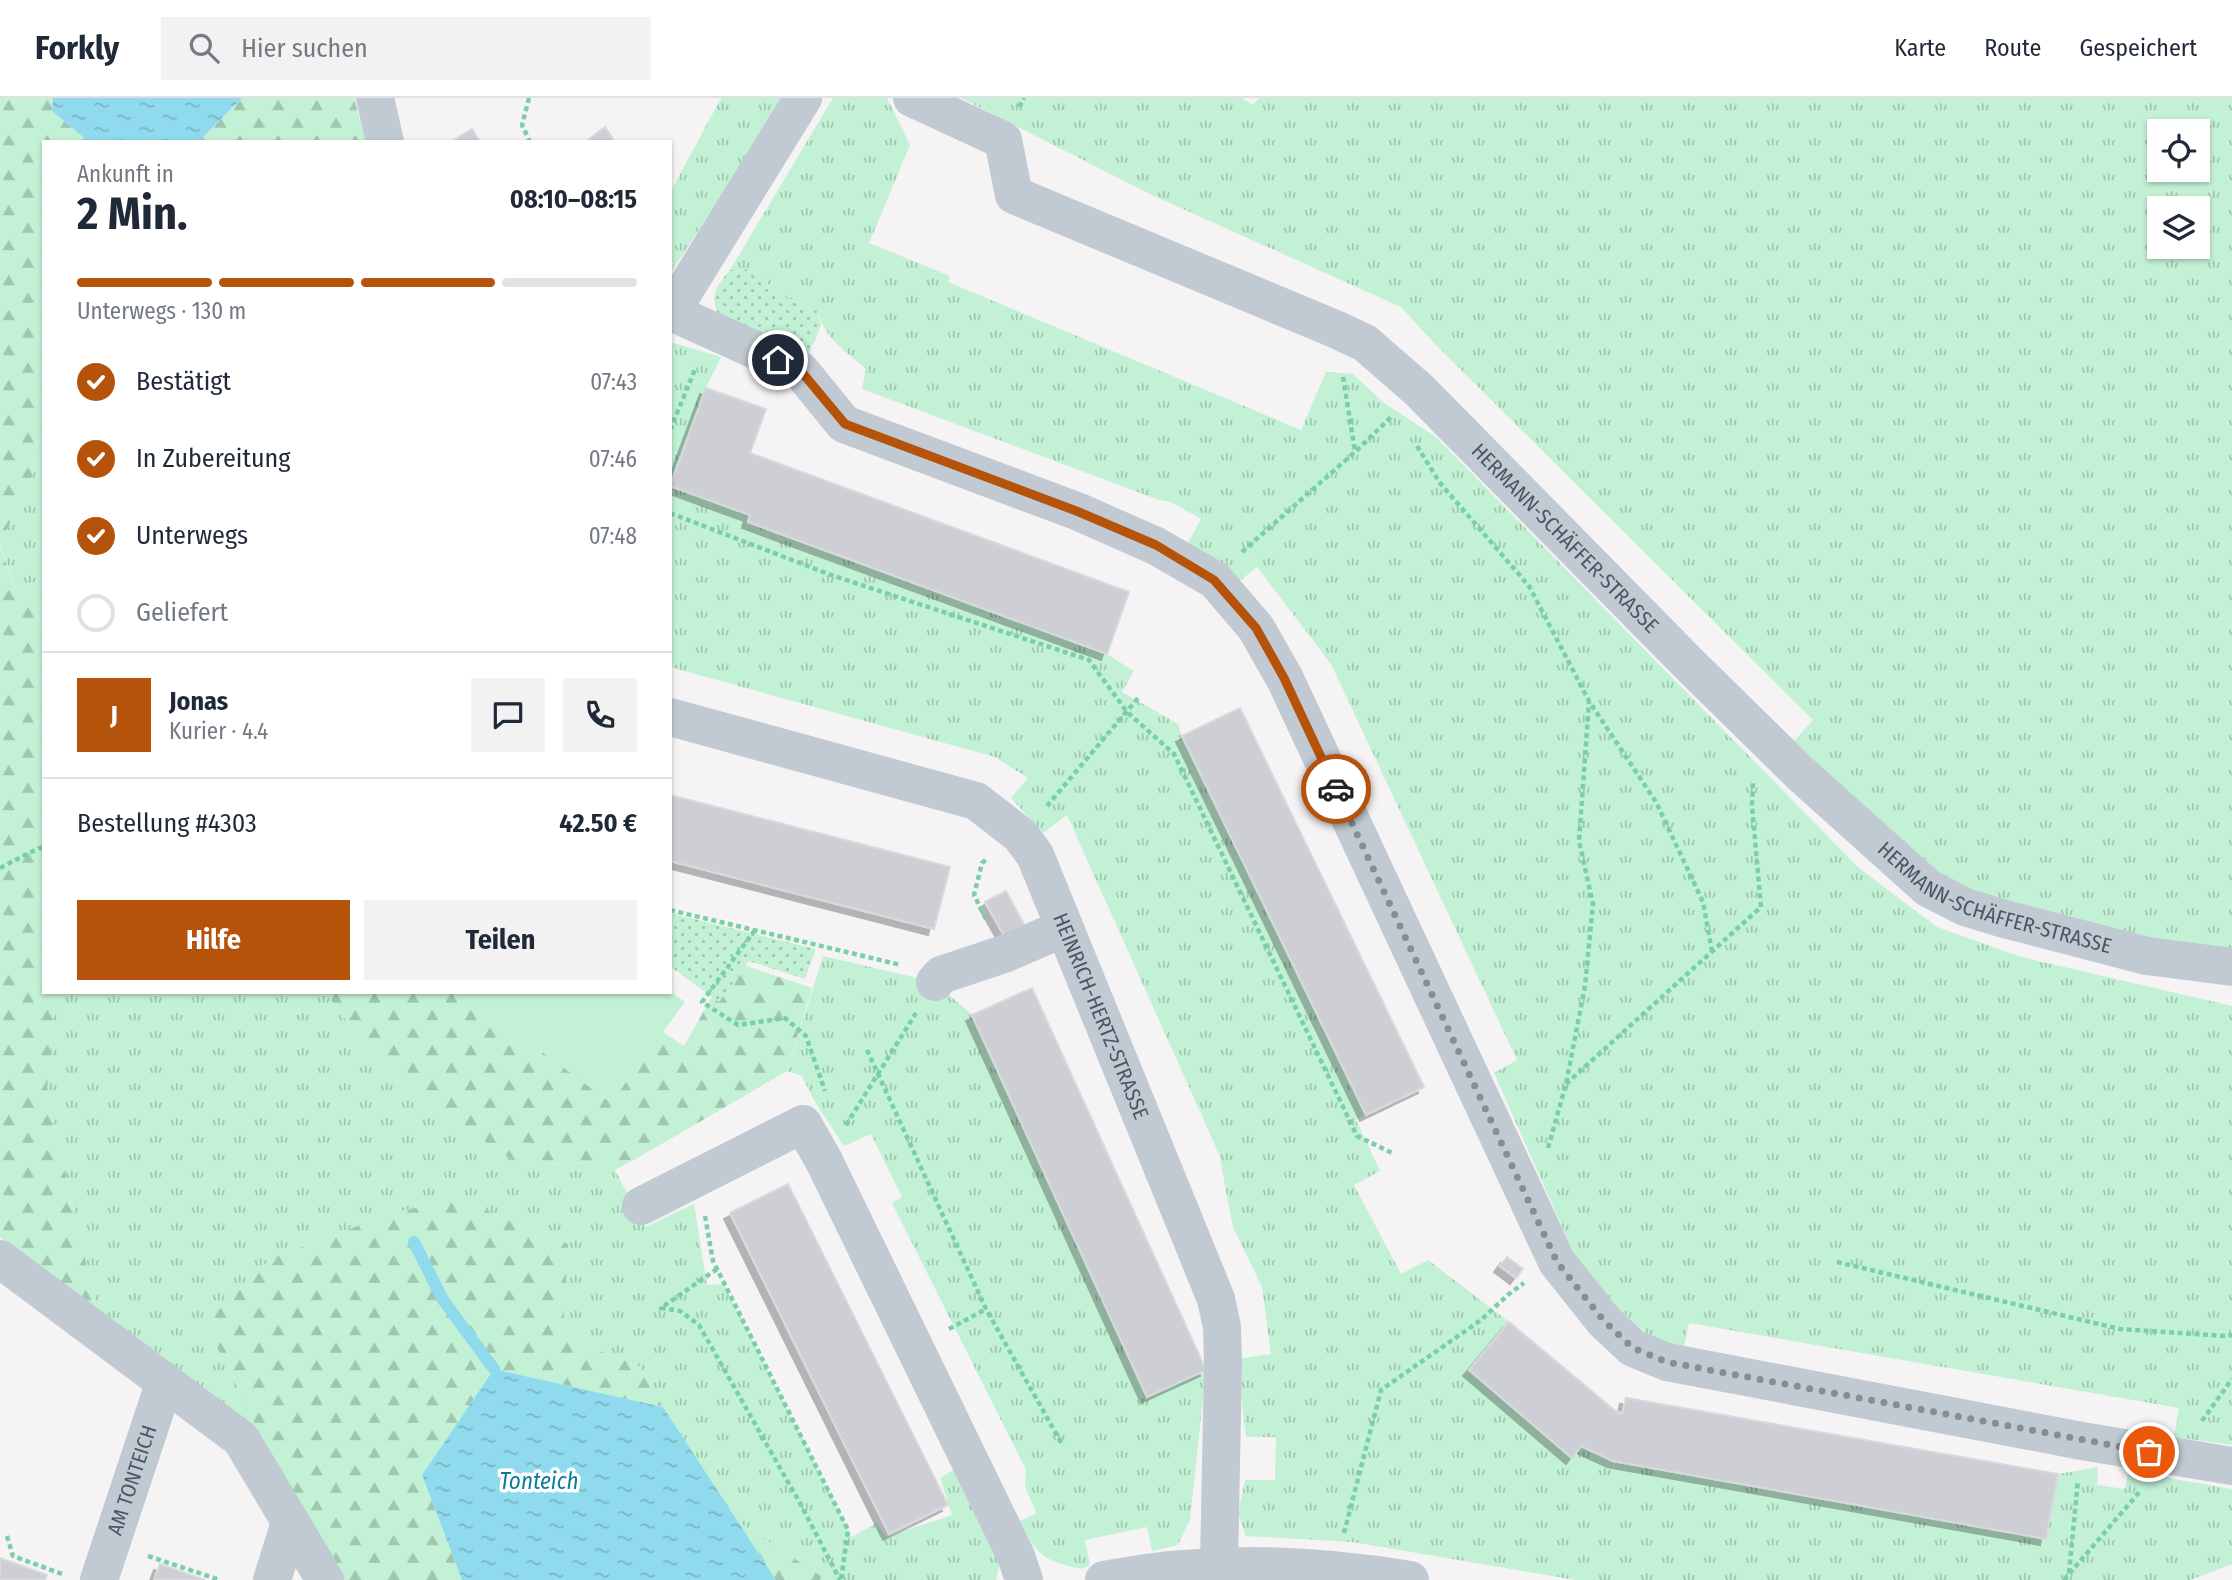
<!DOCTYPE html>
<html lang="de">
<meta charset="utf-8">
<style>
body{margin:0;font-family:"Fira Sans Condensed",sans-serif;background:#f2f2f3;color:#1f2937;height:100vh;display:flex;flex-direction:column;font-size:26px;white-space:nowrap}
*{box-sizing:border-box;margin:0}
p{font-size:23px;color:#747a83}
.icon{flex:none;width:38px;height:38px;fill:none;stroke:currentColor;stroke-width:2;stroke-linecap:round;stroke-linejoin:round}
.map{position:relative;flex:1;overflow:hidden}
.drawer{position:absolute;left:42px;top:42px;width:630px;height:854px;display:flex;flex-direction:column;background:#fff;border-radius:0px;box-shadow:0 2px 5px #0004}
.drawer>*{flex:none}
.fabs{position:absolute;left:2147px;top:21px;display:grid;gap:14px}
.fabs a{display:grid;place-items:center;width:63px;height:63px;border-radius:0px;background:#fff;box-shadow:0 2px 5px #0004;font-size:35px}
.pin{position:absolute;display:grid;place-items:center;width:60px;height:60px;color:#fff;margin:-30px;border:4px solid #fff;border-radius:50%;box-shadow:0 2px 7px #0007}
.courier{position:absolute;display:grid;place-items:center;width:70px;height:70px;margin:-35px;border:5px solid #b45309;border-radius:50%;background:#fff;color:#222;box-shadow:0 2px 9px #0007}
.overview em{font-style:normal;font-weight:700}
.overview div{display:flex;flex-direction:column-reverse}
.overview{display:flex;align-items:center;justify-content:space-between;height:119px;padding:0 35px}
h1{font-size:46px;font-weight:700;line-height:52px}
.bar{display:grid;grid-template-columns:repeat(4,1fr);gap:10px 7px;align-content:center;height:84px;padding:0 35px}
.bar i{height:9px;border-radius:5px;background:#e0e1e3}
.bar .active{background:#b45309}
.bar p{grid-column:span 4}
.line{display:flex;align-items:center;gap:18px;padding:0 35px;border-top:2px solid #e0e1e3}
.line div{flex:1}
.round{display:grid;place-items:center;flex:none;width:74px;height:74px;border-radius:0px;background:#f2f2f3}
ol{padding:0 35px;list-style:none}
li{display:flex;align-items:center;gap:21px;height:77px}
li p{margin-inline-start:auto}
li .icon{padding:7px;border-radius:50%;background:#b45309;color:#fff;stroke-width:4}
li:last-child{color:#747a83}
li i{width:38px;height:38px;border:4px solid #e0e1e3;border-radius:50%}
.cta{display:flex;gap:14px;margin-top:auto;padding:14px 35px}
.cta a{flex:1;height:80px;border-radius:0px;background:#b45309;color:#fff;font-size:28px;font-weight:700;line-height:80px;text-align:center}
.cta a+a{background:#f2f2f3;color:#1f2937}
header{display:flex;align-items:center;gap:42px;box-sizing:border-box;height:98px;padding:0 35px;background:#fff;border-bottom:2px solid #e0e1e3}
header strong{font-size:33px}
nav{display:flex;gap:38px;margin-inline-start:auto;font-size:24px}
.search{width:490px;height:63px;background:#f2f2f3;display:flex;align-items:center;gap:18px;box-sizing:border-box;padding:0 24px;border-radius:0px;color:#747a83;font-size:26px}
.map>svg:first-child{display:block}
</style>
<header>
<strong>Forkly</strong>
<div class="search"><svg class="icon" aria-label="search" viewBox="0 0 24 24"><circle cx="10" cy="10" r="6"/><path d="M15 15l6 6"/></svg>Hier suchen</div>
<nav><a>Karte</a><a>Route</a><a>Gespeichert</a></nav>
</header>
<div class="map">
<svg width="2232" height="1482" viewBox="0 0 2232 1482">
<defs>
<pattern id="grass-tufts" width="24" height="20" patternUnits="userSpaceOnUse" patternTransform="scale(1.75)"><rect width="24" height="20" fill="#c3f1d5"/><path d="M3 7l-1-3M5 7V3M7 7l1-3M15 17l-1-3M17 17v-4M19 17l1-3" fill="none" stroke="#a0c6b0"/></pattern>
<pattern id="forest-firs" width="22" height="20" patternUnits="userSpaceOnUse" patternTransform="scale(1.75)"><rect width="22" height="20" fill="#c3f1d5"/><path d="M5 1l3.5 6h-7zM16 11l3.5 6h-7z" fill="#a0c6b0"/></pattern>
<pattern id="park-dots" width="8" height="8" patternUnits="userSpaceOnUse" patternTransform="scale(1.75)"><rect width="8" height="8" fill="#c3f1d5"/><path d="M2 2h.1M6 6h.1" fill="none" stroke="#a0c6b0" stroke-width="1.8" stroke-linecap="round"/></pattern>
<pattern id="water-ripples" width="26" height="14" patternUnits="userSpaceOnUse" patternTransform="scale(1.75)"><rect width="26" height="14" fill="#90daee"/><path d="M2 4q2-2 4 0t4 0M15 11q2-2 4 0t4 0" fill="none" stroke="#78b4c4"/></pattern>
<filter id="shadow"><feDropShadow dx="-6" dy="6" stdDeviation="0" flood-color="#0004"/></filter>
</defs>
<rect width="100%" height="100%" fill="#f5f3f3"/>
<g fill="url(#grass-tufts)" fill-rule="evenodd">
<polygon points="721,0 786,0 670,176 670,95"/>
<path d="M833 0H887L910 47 869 145 950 178 948 184 1301 332 1326 274 1353 276 1384 305 1436 339 1859 770 1937 829 2021 859 2232 908V1347L2174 1339 2179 1310 1689 1225 1683 1254 1650 1238 1613 1206 1576 1160 1494 975 1517 962 1331 566 1257 469 1232 489 1188 445 1201 421 1171 404 1159 402 862 291 866 271C844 252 826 241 817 213L772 193 765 180 730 172Z"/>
<path d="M961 0H1242L1253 7 1259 0H2232V854L2142 843 1947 786 1793 644 1813 622 1435 246 1401 209 1152 97ZM2160 33H2198V72H2160ZM2160 110H2198V149H2160Z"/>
<polygon points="670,244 721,259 706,290 670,387 750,417 748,425 1107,556 1134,573 1122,594 1178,626 1182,638 1366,1017 1356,1022 1380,1073 1354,1087 1401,1176 1428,1162 1509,1224 1469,1272 1572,1359 1581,1348 1613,1363 2046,1441 2058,1376 2098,1369 2097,1387 2125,1391 2128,1373 2232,1391 2232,1466 2190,1482 1576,1482 1352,1444 1246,1438 1238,1415 1245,1382 1275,1382 1276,1339 1246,1339 1237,1261 1271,1256 1262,1189 1233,1129 1219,1056 1067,717 1043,735 1011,700 1028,680 995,659 670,569"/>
<polygon points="44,352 44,479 17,494 0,447"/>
<path d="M823 858 935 884 972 917 1147 1299 1206 1272 1190 1422 1178 1447 1152 1453 1147 1429 1085 1442 1090 1467 1081 1471C1043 1462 1037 1458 1020 1423L1036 1415 1025 1388 1026 1372 892 1105 902 1099 871 1036 844 1048 815 1004 802 978 787 973Z"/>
<polygon points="55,894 325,894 387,977 519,1067 634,1062 615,1072 645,1129 694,1106 707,1187 724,1186 852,1439 877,1425 886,1439 952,1417 940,1380 957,1370 1000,1464 996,1482 820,1482 820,1478 737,1423 663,1309 639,1268 563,1239 262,1340 97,1212 47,994"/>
</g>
<g fill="url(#forest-firs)">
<polygon points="0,0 53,0 52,13 89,44 44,44 44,352 0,447"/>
<polygon points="242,0 354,0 366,44 198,44"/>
<polygon points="0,449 17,494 44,479 44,894 55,894 47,994 97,1212 0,1139"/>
<polygon points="732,863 812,890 787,973 634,1062 519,1067 387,977 325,894 461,894 611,1004 663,934 684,948"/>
<polygon points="460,1102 568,1146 563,1239 639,1268 663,1309 494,1271 422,1377 462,1482 342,1482 262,1340 205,1225 270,1161 395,1114"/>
<polygon points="737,1423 821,1478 820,1482 776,1482"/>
</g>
<g fill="url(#park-dots)">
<path d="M754 171 765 180 772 193 817 213 821 227 806 262 722 226C710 200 712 193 730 172Z"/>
<polygon points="670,815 816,851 805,881 749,863 719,904 670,868"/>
</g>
<polygon fill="#c3f1d5" points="670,893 685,904 611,1005 461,894"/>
<g fill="url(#water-ripples)">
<polygon points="53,0 242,0 198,44 89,44 52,13"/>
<polygon points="494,1271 663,1309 776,1482 462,1482 422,1377"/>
</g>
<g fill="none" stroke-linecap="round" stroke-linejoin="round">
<polyline stroke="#90daee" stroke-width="12" points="414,1144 443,1202 494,1271"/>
</g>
<g fill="#cdcfd5" stroke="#d7d9de" stroke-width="2" filter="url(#shadow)">
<polygon points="605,29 615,44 585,44"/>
<polygon points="472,31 480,44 451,44"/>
<polygon points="706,290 766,311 750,355 1129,494 1107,556 748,424 750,417 670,388"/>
<polygon points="1240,610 1424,989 1366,1017 1182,638"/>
<polygon points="670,697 950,769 934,831 670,763"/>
<polygon points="1006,793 1027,832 1007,843 985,804"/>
<polygon points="1032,890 1206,1272 1147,1299 972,917"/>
<polygon points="788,1086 948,1407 889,1436 730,1115"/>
<polygon points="1507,1159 1523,1171 1516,1180 1500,1168"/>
<polygon points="1509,1224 1613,1311 1622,1316 1626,1300 2058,1376 2046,1441 1613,1363 1581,1348 1572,1360 1469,1272"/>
<polygon points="0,1460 47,1477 45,1482 0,1482"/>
<polygon points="160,1466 205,1482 154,1482"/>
</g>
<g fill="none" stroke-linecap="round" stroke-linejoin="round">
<g stroke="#7ad0a6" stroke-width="4.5" stroke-dasharray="5 3.5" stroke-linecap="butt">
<polyline points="529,0 522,27 530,44"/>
<polyline points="1019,9 1024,0"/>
<polyline points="1343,279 1355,353"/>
<polyline points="670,332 696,269"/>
<polyline points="1417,348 1440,385 1529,488 1589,603 1656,704 1703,804 1712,853"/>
<polyline points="670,415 831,477 1089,562 1127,614 1174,656 1357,1038 1394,1056"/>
<polyline points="1242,454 1355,354 1391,319"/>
<polyline points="1047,708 1138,600"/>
<polyline points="0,770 39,750 44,750"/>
<polyline points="670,812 901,867"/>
<polyline points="986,821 974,797 982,765 988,760"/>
<polyline points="755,832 702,904 738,927 785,920 806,938 825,993"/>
<polyline points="867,952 986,1211 1063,1348"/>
<polyline points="1566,986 1761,809 1752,708 1753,684"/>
<polyline points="846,1027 916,915"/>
<polyline points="1548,1050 1566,986 1585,888 1593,806 1579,743 1589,604"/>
<polyline points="705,1118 713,1163 848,1432 841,1482"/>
<polyline points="1837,1164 2120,1231 2225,1238 2232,1237"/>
<polyline points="717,1171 661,1210 680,1213 699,1227 801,1407 840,1482"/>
<polyline points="949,1231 986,1211"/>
<polyline points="2202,1323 2232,1281"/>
<polyline points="1344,1435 1381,1292 1481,1222 1509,1196 1524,1185"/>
<polyline points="7,1438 13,1458 62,1476"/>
<polyline points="148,1458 220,1482"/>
<polyline points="2069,1475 2078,1382"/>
<polyline points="2064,1482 2141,1392"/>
</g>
<g stroke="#c1cad2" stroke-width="38">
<polyline points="375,0 385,44"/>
<path id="s1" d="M912 0 1003 42 1014 97 1335 231 1365 245 1419 292 1689 566 1800 675 1928 790 1965 809 2001 820 2147 858 2232 869"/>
<polyline points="671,214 800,272 844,326 1079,414 1156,448 1215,482 1256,530 1285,581 1557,1164 1604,1223 1633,1250 1667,1264 2082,1343 2232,1368"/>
<polyline points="670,216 803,0"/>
<path id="s2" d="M670 619 976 703 1020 737 1035 757 1216 1201 1222 1229 1223 1266 1219 1467 1235 1482"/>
<polyline points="935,884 941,877 1004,856 1064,830"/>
<polyline points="641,1108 803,1026 824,1063 1016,1458 1024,1482"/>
<polyline points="0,1161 241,1341 325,1482"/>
<path id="s3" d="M99 1482 165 1283"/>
<polyline points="272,1482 290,1425"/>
<path d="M1104 1482C1208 1462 1307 1465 1410 1482"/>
</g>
</g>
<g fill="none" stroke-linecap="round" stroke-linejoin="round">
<polyline stroke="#868d94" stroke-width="7" stroke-dasharray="0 12.6" points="1336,691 1557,1164 1604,1223 1633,1250 1667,1264 2149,1354"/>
<polyline stroke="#b45309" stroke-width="9" points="778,262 800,272 845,326 1079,414 1156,447 1214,482 1256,530 1284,580 1336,691"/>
</g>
<g text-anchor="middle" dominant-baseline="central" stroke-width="7" stroke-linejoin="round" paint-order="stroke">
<g font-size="21" fill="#4a5661" stroke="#fff">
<text stroke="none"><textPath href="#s1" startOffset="817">HERMANN-SCHÄFFER-STRASSE</textPath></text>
<text stroke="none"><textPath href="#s1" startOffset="1386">HERMANN-SCHÄFFER-STRASSE</textPath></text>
<text stroke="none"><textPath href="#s2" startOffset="572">HEINRICH-HERTZ-STRASSE</textPath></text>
<text stroke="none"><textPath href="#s3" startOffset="105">AM TONTEICH</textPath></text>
</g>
<g font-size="23" font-style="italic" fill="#0c7c9b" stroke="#fff">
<text x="539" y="1383">Tonteich</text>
</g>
</g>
</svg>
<div class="fabs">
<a><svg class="icon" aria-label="locate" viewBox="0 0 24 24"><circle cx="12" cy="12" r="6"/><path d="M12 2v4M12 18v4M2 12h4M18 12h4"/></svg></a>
<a><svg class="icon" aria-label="layers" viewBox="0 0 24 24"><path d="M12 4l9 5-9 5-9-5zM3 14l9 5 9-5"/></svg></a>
</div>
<div class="pin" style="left:2149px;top:1354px;background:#ea580c"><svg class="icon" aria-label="bag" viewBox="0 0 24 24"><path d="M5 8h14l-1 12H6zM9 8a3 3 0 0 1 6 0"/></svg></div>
<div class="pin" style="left:778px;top:262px;background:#1f2937"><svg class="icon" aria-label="home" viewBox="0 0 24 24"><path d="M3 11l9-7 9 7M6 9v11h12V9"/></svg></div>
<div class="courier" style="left:1336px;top:691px"><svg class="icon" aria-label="car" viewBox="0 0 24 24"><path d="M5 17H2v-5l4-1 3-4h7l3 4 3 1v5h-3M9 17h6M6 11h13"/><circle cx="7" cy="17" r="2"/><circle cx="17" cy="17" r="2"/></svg></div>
<section class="drawer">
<div class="overview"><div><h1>2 Min.</h1><p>Ankunft in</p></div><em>08:10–08:15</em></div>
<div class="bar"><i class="active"></i><i class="active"></i><i class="active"></i><i></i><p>Unterwegs · 130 m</p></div>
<ol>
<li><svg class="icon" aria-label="check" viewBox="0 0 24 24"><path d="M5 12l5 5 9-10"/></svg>Bestätigt<p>07:43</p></li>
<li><svg class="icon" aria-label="check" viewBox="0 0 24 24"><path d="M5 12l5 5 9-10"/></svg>In Zubereitung<p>07:46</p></li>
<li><svg class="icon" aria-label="check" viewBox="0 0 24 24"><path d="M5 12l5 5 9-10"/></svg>Unterwegs<p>07:48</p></li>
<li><i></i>Geliefert</li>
</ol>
<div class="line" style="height:126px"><b class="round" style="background:#b45309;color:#fff">J</b><div><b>Jonas</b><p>Kurier · 4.4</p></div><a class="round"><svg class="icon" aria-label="chat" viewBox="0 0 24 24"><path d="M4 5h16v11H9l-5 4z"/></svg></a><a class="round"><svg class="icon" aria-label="phone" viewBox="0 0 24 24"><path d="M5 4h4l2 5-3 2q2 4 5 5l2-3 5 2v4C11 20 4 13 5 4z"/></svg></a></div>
<div class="line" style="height:91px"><div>Bestellung #4303</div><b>42.50 €</b></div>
<div class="cta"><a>Hilfe</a><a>Teilen</a></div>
</section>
</div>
